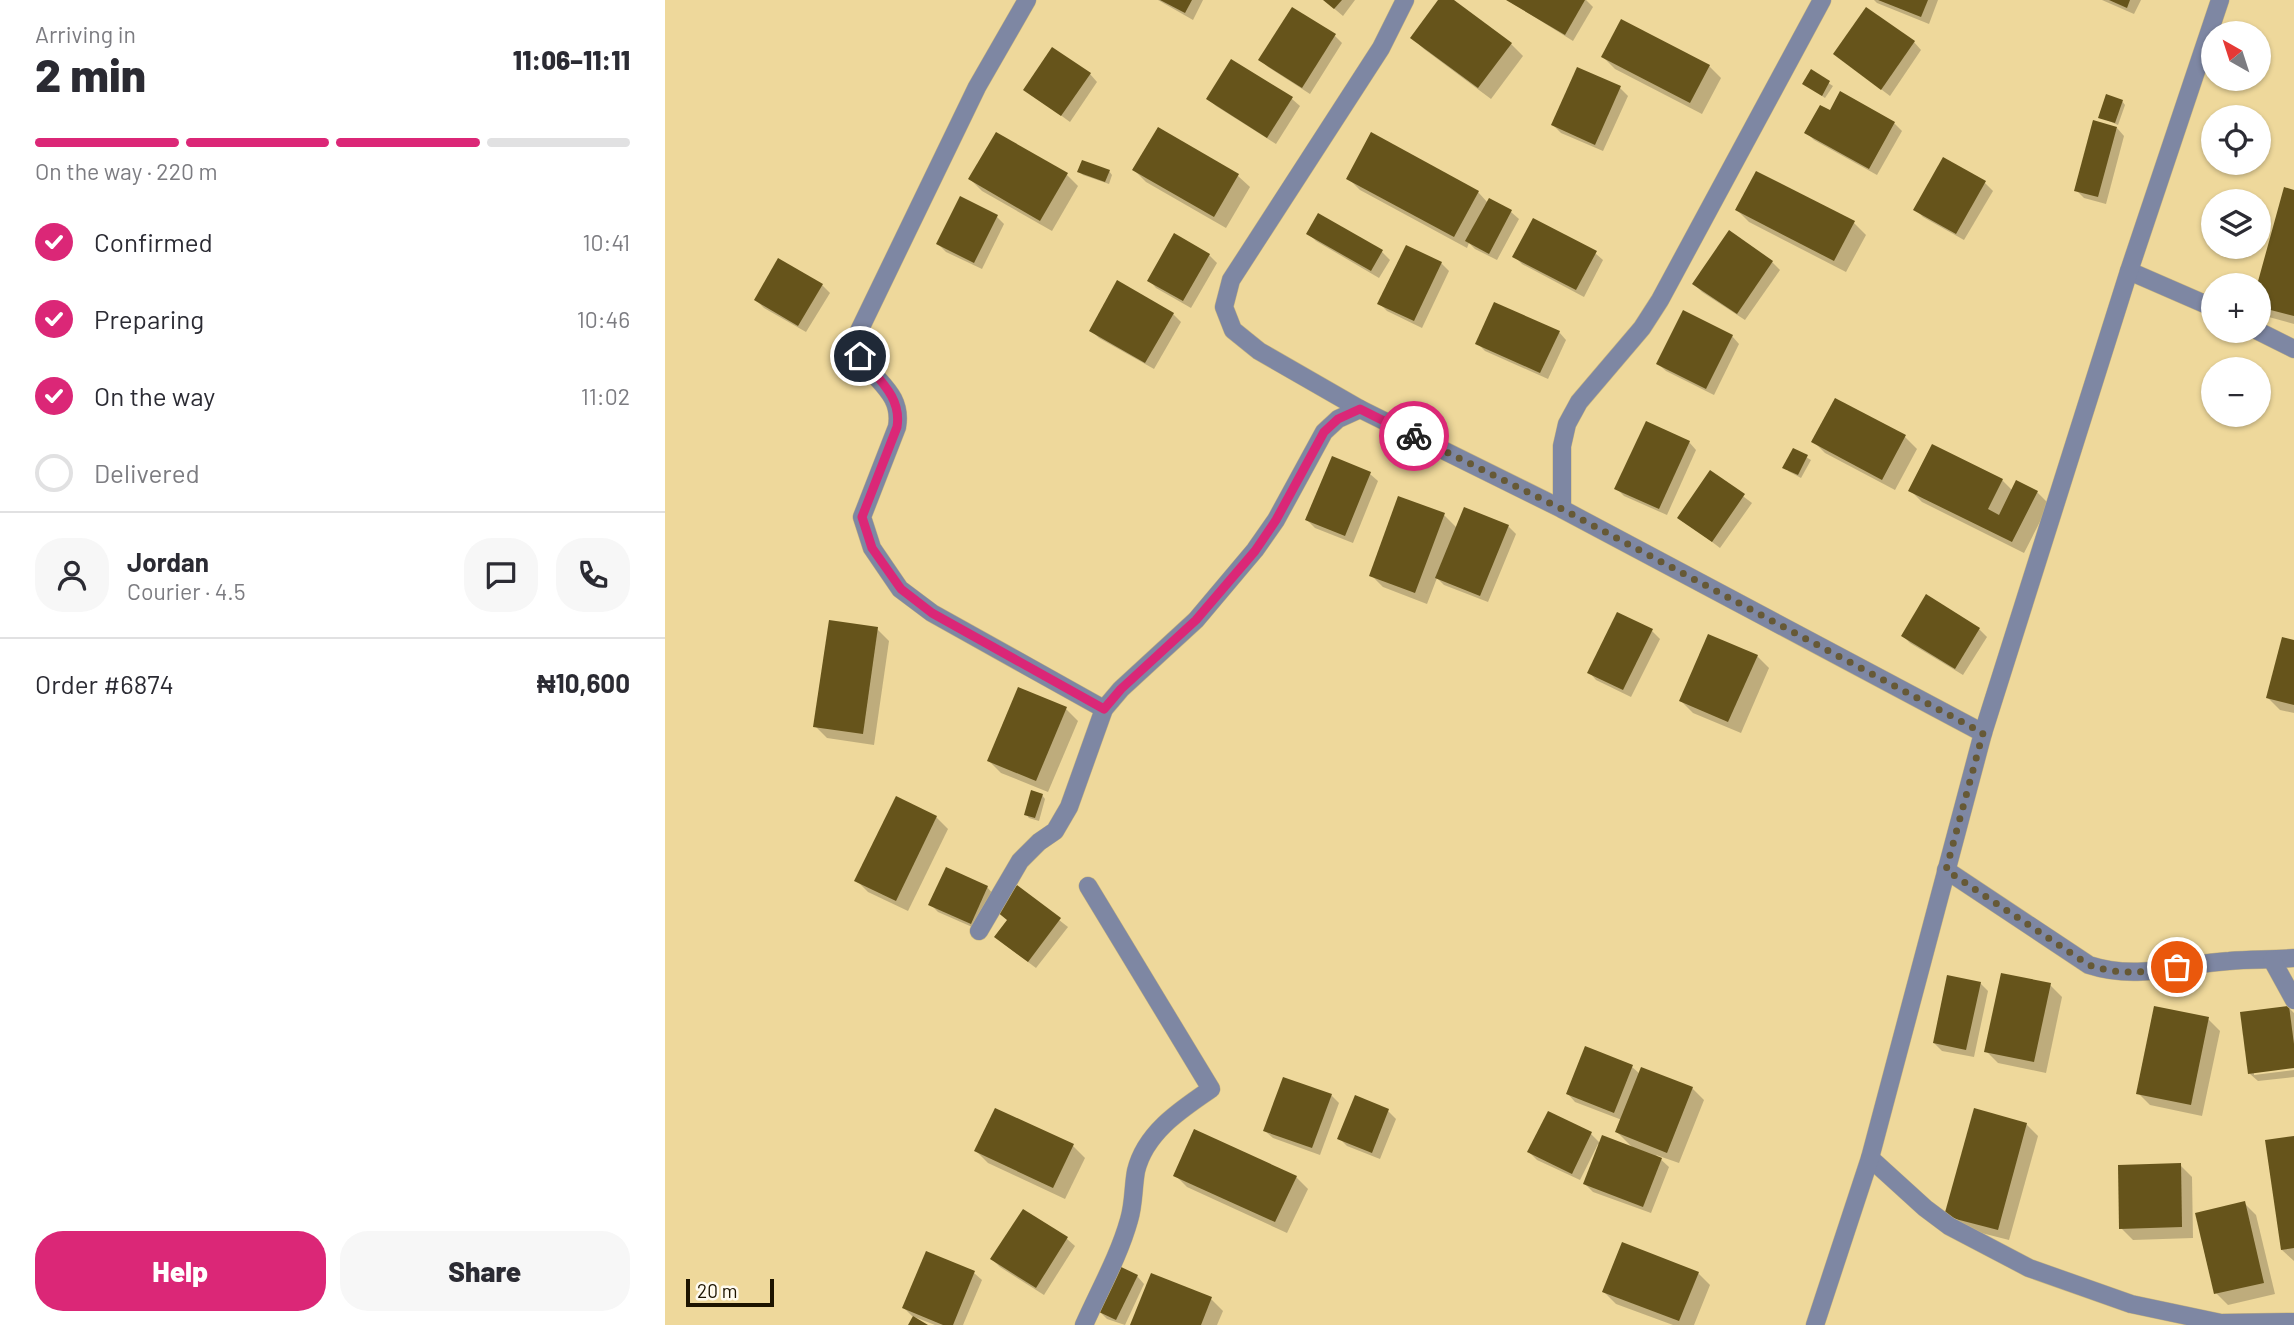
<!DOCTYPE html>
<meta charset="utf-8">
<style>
body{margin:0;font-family:Barlow,sans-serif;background:#f7f7f7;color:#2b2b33;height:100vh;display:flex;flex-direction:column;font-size:26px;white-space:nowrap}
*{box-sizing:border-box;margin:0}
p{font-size:23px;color:#7c7c81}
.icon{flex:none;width:38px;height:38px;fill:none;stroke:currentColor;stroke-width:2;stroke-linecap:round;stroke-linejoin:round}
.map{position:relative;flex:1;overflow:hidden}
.side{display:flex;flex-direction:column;background:#fff;width:665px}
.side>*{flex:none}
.needle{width:46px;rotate:321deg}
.fabs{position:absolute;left:1536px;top:21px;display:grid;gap:14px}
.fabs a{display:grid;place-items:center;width:70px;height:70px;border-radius:50%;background:#fff;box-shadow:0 2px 5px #0004;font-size:35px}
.scale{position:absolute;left:21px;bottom:18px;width:88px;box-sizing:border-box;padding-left:7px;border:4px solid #1d1400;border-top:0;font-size:19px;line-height:24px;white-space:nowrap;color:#1d1400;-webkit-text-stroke:5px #fffbef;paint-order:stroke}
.pin{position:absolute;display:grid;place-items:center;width:60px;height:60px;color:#fff;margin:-30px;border:4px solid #fff;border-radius:50%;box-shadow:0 2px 7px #0007}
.courier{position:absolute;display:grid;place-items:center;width:70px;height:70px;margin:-35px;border:5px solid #db2777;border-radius:50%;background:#fff;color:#222;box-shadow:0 2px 9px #0007}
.headline em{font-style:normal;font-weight:800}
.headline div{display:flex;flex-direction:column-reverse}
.headline{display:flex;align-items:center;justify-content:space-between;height:119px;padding:0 35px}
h1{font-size:46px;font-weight:800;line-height:52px}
.bar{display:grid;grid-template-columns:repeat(4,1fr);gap:10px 7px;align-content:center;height:84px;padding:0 35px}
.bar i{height:9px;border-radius:5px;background:#e1e1e2}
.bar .selected{background:#db2777}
.bar p{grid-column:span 4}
.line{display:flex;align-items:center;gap:18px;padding:0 35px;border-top:2px solid #e1e1e2}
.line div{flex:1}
.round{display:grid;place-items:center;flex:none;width:74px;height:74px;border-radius:28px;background:#f7f7f7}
ol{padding:0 35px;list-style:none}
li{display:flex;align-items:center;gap:21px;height:77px}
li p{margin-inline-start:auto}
li .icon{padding:7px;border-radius:50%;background:#db2777;color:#fff;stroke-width:4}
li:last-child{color:#7c7c81}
li i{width:38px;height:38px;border:4px solid #e1e1e2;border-radius:50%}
.button{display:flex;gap:14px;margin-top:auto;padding:14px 35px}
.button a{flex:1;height:80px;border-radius:28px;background:#db2777;color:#fff;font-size:28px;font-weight:800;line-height:80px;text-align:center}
.button a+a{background:#f7f7f7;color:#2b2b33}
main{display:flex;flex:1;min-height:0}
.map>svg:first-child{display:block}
</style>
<main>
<section class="side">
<div class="headline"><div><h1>2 min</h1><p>Arriving in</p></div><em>11:06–11:11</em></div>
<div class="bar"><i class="selected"></i><i class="selected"></i><i class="selected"></i><i></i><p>On the way · 220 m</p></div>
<ol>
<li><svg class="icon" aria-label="check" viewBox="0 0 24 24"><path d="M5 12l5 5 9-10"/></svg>Confirmed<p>10:41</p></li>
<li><svg class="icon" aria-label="check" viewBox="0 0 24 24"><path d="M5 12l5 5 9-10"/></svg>Preparing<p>10:46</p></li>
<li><svg class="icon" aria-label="check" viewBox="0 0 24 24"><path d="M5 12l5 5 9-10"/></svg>On the way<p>11:02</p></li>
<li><i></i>Delivered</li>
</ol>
<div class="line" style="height:126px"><a class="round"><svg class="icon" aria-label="person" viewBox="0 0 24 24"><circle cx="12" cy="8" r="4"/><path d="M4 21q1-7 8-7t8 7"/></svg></a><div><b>Jordan</b><p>Courier · 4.5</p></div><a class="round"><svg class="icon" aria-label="chat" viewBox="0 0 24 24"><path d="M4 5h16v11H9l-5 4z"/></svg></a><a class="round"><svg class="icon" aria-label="phone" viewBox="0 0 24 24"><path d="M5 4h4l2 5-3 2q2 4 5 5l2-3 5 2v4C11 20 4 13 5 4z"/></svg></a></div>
<div class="line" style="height:91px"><div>Order #6874</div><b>₦10,600</b></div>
<div class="button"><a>Help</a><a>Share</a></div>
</section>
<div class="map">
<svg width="1629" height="1325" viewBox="0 0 1629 1325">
<rect width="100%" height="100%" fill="#eed89b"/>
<g fill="#0003">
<polygon points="493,0 538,0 528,20"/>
<polygon points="659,0 690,0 678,16"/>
<polygon points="776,0 786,0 846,44 858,56 826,99 759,49 747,38"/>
<polygon points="842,0 921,0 928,7 908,41"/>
<polygon points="1209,0 1273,0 1264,24 1212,3"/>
<polygon points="1437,0 1476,0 1469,14"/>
<polygon points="670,36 677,43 645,94 603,67 595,59"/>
<polygon points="1249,42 1256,50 1225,96 1170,54"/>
<polygon points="938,57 1044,66 1056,78 1037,114 950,69"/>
<polygon points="1146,72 1168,86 1160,98 1139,84"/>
<polygon points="425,74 432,82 405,122 361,90"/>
<polygon points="955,88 963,96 938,151 896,133 888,125"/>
<polygon points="543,99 627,99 635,106 611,144 551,106"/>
<polygon points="1457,101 1460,105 1453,125 1435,117"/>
<polygon points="1166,113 1229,123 1237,131 1212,175 1149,140 1141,132"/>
<polygon points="1452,128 1459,136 1441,204 1419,198 1411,190"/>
<polygon points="493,129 573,176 585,187 561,228 481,182 469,170"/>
<polygon points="444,171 447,175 444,184 418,175 414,172"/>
<polygon points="401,174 413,186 387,231 317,191 305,179"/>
<polygon points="683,178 813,192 823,203 846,212 854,219 832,260 810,249 804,243 802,248 695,190"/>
<polygon points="1320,183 1328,191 1299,240 1258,217 1250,209"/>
<polygon points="1620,189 1629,192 1629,324 1600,316 1594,310 1594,285"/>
<polygon points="1072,210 1189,223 1201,235 1181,272 1084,222"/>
<polygon points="654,215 717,252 725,260 714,278 651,241 643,233"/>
<polygon points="332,217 339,224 317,269 281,252 273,244"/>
<polygon points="930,253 938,260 919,297 857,264 850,257"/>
<polygon points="544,255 552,263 526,308 491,288 484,280"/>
<polygon points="1107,262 1115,270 1080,320 1037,292 1029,284"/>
<polygon points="776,263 784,271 757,328 722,311 714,303"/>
<polygon points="157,285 165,293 141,332 99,308 91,300"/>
<polygon points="508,314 516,322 489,369 434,338 426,330"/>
<polygon points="894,332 901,340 883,379 820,351 812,343"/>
<polygon points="1067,336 1074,344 1049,395 1001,371 993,364"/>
<polygon points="1240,437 1252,449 1230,490 1160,453 1148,441"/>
<polygon points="1024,442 1031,450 1002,515 959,496 951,488"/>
<polygon points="1129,450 1146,460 1136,478 1123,471"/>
<polygon points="1046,472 1087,503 1055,548 1014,517"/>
<polygon points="705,474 713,481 688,543 650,528 642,520"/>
<polygon points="1337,480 1348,491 1372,492 1384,504 1359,553 1257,502 1245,490"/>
<polygon points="779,515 792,528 843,526 851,534 823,602 779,585 772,578 762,604 718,587 706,575"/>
<polygon points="212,629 224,641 209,745 162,738 150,726"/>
<polygon points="1314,629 1322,637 1298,675 1245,643 1238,636"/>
<polygon points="987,631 995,639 966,697 931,680 924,672"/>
<polygon points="1629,642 1629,713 1615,710 1603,698"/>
<polygon points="1092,656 1104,668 1076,733 1028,713 1016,701"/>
<polygon points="401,709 413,721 383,792 336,773 324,761"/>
<polygon points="377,795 380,799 374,821 364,818 361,814"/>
<polygon points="271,817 283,829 243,911 203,892 191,880"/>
<polygon points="322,887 329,895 314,930 273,912 265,904"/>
<polygon points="352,887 403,927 371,968 339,944"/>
<polygon points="1315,983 1323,991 1309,1057 1277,1051 1269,1043"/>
<polygon points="1385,985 1397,997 1381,1073 1333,1063 1321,1051"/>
<polygon points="1624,1008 1629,1013 1629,1067 1589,1072 1589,1075 1629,1070 1629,1077 1593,1081 1585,1074"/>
<polygon points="1543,1019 1555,1031 1537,1116 1485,1105 1473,1093"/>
<polygon points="921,1048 967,1067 975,1074 1027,1088 1039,1100 1014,1163 991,1155 1004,1167 986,1213 928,1192 920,1184 935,1145 933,1144 915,1180 872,1160 864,1152 926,1134 936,1144 969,1149 952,1132 957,1120 910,1102 903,1094"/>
<polygon points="666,1095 674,1103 655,1155 608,1138 600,1131"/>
<polygon points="691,1098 723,1111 731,1119 715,1159 682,1146 674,1138"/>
<polygon points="1361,1124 1373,1136 1344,1240 1293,1227 1281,1215"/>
<polygon points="1629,1137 1629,1261 1617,1250"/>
<polygon points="408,1146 420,1158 400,1199 323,1163 311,1151"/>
<polygon points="1515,1165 1527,1177 1528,1238 1468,1240 1456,1228"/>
<polygon points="510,1175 631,1177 643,1189 622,1233 522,1187"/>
<polygon points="1579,1203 1591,1215 1610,1294 1563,1305 1551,1293"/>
<polygon points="358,1211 402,1239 410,1246 379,1295 335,1267 327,1259"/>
<polygon points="309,1273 317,1280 298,1325 270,1325 247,1316 239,1308"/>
<polygon points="1033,1273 1045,1285 1029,1325 1008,1325 951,1304 939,1292"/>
<polygon points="472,1276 479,1284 460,1325 442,1319 434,1311"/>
<polygon points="546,1299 558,1311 552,1325 467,1325"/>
</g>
<g fill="#66541b">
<polygon points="495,0 527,0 520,13"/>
<polygon points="658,0 677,0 669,9"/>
<polygon points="773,0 789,0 847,43 813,88 745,38"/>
<polygon points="841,0 920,0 900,35"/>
<polygon points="1213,0 1263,0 1256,17"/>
<polygon points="1444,0 1465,0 1462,8"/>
<polygon points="627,7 671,34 637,88 593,60"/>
<polygon points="1201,7 1250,41 1216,90 1168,54"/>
<polygon points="956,19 1045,65 1025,103 936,57"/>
<polygon points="387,47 426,73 396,116 358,90"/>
<polygon points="566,59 628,97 602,138 541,99"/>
<polygon points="912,67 956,86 930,145 886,125"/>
<polygon points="1146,69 1165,81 1157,96 1137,84"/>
<polygon points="1175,91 1230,122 1204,169 1139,133 1155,105 1165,110"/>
<polygon points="1441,94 1458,100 1450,123 1433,118"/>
<polygon points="1428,120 1452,127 1433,197 1409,191"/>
<polygon points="493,127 574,174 549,217 467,170"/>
<polygon points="331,132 403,173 375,221 303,179"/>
<polygon points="706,132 814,191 789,237 681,179"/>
<polygon points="1278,157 1321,181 1291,234 1248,210"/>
<polygon points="417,160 445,170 440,182 412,172"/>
<polygon points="1091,171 1190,221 1169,261 1070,210"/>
<polygon points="1619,187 1629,190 1629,316 1594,307 1594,285 1592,285"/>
<polygon points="295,196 333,215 309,263 271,244"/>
<polygon points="824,198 847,210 824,254 800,241"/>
<polygon points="653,213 718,250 706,271 641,234"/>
<polygon points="868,218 932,251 911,290 847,257"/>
<polygon points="1064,230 1108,261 1072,314 1027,284"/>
<polygon points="509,233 545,254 518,301 482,281"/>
<polygon points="741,245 777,262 749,321 712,304"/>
<polygon points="113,258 158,284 133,326 89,300"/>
<polygon points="452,280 509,313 480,363 424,331"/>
<polygon points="829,302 895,331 875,373 810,344"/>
<polygon points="1018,310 1068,335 1041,389 991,364"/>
<polygon points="1170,398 1241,435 1217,480 1146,442"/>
<polygon points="981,421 1025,441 994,509 949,489"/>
<polygon points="1267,444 1338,479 1323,509 1334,515 1351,480 1373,491 1347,542 1243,491"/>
<polygon points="1128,448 1143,455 1133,475 1117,468"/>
<polygon points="667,456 706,472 680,536 640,520"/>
<polygon points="1045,470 1080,494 1047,542 1012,518"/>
<polygon points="733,496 780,513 750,593 704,576"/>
<polygon points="799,507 844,525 815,596 770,578"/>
<polygon points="1261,594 1315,628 1290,669 1236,636"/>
<polygon points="952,612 988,629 958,690 922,673"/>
<polygon points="164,620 213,627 198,734 148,727"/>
<polygon points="1043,634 1093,655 1063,722 1014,701"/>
<polygon points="1617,637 1629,640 1629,705 1601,698"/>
<polygon points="353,687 402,707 371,781 322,761"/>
<polygon points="366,790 378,794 370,818 359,815"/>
<polygon points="231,796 272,816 231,901 189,881"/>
<polygon points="281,867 323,886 306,924 263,905"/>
<polygon points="352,885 396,918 363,962 329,937 342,920 331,911"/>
<polygon points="1336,973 1386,983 1369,1062 1319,1052"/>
<polygon points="1282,975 1316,982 1301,1050 1268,1043"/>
<polygon points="1489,1006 1544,1017 1526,1105 1471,1094"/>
<polygon points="1624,1006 1629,1044 1629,1068 1583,1074 1575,1012"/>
<polygon points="920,1046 968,1065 949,1113 901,1094"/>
<polygon points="976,1067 1028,1087 1002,1153 950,1132"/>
<polygon points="618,1077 667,1094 647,1148 598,1131"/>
<polygon points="690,1095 724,1109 707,1153 672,1139"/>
<polygon points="330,1108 409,1144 388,1188 309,1151"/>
<polygon points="1309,1108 1362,1123 1333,1230 1279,1216"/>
<polygon points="883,1111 927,1132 907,1174 862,1152"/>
<polygon points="529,1129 632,1176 610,1222 508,1176"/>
<polygon points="937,1135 997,1158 978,1207 918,1184"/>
<polygon points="1629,1136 1629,1248 1616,1250 1600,1140"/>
<polygon points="1516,1163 1517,1227 1454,1229 1453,1165"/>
<polygon points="1580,1201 1599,1283 1549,1294 1530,1213"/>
<polygon points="358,1209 403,1237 371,1288 325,1259"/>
<polygon points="957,1242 1034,1272 1014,1321 937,1292"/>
<polygon points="261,1251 310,1271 288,1325 278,1325 237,1308"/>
<polygon points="454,1266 473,1275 451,1320 432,1311"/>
<polygon points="486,1273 547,1297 536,1325 465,1325"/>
<polygon points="248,1316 263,1325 243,1325"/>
</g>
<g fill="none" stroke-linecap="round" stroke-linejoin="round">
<g stroke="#c8b57f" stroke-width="19">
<g id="minor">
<path d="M362 0 312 87 194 331C185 376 240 381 232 427L197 517 207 548 235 589 267 613 439 709"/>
<polyline points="740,0 716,48 566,280 559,307 568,330 594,351 695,409 897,509 1318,733"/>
<polyline points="1464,271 1549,308"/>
<polyline points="1593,331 1629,349"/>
<polyline points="897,509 897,446 902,424 914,402 977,328 995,300 1157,0"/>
<path d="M1281 870 1424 965C1473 981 1515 964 1564 961 1586 959 1607 960 1629 958"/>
<polyline points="314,931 355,861 374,842 390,831 404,807 439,709 456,689 531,620 590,550 611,520 659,432 673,419 695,409"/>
<polyline points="1607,960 1629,1000"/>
<polyline points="1205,1158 1260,1208 1284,1226 1364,1268 1466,1304 1556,1323 1629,1322"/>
<path d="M419 1325C434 1291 454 1256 464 1220 469 1204 468 1187 471 1171 480 1133 515 1110 546 1089L423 886"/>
<polyline points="1150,1325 1205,1158 1318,733 1464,271 1555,0"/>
</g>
</g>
<use href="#minor" stroke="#7e87a3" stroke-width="18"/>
</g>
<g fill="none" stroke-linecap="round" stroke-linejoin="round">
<path stroke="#665936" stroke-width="7" stroke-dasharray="0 12.6" d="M749 436 897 509 1318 733 1281 870 1424 965C1456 976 1480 972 1512 967"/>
<path stroke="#db2777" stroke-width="9" d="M195 356C213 379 237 397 232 427L197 517 207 548 236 589 267 613 439 709 456 689 531 620 590 551 611 520 659 432 673 419 695 409 749 436"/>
</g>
</svg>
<div class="fabs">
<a><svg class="needle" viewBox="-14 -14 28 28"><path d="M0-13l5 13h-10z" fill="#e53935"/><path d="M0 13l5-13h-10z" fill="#7c7c81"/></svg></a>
<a><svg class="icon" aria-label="locate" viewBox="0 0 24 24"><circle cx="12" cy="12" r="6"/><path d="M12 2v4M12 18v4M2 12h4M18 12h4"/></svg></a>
<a><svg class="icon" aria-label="layers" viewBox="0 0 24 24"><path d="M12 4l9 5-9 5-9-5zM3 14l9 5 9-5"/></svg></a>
<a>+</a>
<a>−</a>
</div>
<div class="scale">20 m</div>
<div class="pin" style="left:1512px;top:967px;background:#ea580c"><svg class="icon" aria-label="bag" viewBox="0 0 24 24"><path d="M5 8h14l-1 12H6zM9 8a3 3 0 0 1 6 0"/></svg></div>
<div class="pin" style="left:195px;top:356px;background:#1f2937"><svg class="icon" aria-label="home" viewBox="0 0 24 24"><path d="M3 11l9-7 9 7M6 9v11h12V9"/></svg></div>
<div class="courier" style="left:749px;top:436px"><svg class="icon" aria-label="bike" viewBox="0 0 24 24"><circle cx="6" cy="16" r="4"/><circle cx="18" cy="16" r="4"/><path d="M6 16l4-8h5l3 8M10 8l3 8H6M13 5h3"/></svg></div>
</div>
</main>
